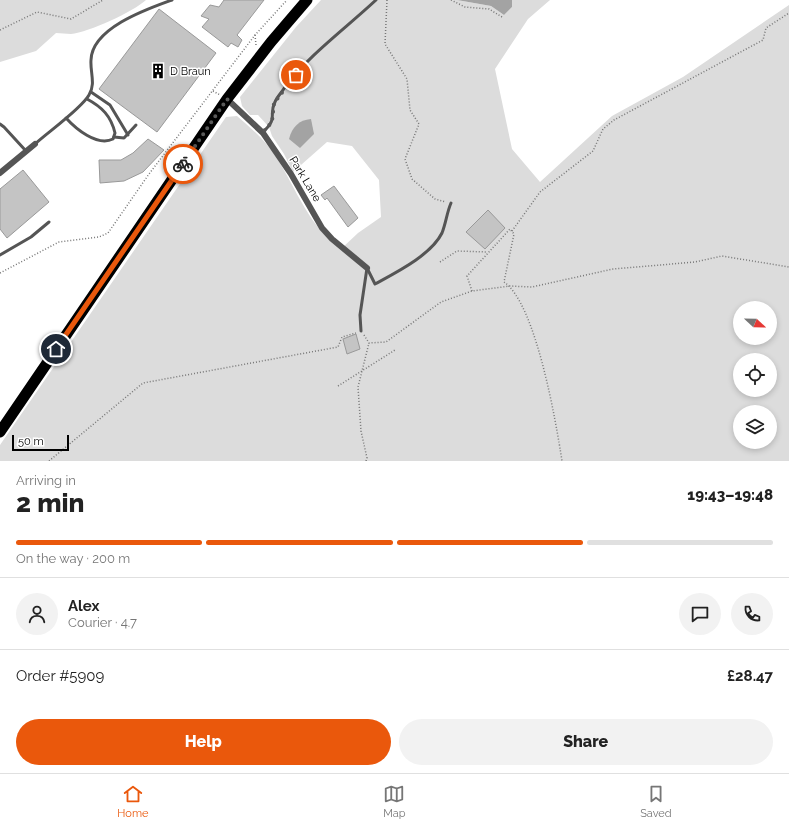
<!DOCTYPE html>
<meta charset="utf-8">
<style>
body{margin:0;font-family:Raleway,sans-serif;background:#f2f2f2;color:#222;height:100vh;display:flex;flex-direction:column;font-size:15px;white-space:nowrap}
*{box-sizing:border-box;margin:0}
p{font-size:13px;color:#767676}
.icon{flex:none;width:22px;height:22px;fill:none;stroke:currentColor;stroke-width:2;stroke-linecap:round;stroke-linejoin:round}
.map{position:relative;height:461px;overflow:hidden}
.drawer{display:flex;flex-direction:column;background:#fff;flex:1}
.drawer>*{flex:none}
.needle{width:26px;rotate:112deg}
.fabs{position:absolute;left:733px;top:301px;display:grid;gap:8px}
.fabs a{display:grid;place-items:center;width:44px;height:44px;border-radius:50%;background:#fff;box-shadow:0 2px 6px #0003;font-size:20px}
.scale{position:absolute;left:12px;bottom:10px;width:57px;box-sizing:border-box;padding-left:4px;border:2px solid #000;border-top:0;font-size:11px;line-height:14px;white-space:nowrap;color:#000;-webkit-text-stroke:3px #fff;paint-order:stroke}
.pin{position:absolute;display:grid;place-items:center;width:34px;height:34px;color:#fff;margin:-17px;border:2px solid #fff;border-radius:50%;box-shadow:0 1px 4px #0007}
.courier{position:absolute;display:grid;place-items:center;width:40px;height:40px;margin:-20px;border:3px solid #ea580c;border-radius:50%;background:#fff;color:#222;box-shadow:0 1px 5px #0007}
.overview em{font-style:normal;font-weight:800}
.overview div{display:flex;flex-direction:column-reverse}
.overview{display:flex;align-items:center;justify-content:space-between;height:68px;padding:0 16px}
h1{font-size:26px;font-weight:800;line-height:30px}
.bar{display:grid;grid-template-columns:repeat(4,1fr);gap:6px 4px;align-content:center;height:48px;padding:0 16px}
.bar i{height:5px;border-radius:3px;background:#e0e0e0}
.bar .current{background:#ea580c}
.bar p{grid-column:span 4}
.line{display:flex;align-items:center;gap:10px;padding:0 16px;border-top:1px solid #e0e0e0}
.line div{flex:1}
.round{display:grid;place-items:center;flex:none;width:42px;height:42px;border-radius:21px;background:#f2f2f2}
.button{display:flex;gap:8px;margin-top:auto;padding:8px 16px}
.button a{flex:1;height:46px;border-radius:24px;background:#ea580c;color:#fff;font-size:16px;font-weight:800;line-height:46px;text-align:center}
.button a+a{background:#f2f2f2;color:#222}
.tabs{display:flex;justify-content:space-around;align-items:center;height:56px;border-top:1px solid #e0e0e0;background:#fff;font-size:11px;color:#767676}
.tabs a{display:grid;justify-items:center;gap:2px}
.tabs .current{color:#ea580c}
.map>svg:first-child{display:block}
</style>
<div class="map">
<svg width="789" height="461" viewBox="0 0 789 461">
<rect width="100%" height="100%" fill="#fff"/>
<g fill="#dcdcdc" fill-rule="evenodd">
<path d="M0 0H146C133 12 89 32 71 34 66 34 61 33 56 33L36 51 0 62Z"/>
<path d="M321 0H457L491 6 504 15 512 7V0H550L528 19 495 69 512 149 540 182 612 116 683 77 789 5V461H0V445L226 117 237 116C251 128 267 142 277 158 296 189 310 228 341 249L358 233 381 217 379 180 352 146 327 142 293 172 284 154 272 136 269 127 258 115H250L242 106 240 97 296 27ZM740 308H770V338H740ZM740 360H770V390H740ZM740 412H770V442H740Z"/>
</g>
<g fill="#a3a3a3">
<polygon points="457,0 512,0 512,7 504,15 491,6"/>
<path d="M311 119 314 134 300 148 289 139C292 127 299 120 311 119Z"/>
</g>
<g fill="#c4c4c4" stroke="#999">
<polygon points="224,0 264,0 237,35 242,40 238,47 231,43 228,47 202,27 209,19 201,16 210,5 219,7"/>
<polygon points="159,9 216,53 157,132 99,89"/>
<polygon points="148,139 164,150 143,172 124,181 100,183 99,160 121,160 133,153"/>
<polygon points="23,170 49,202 7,238 0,229 0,189"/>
<polygon points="334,186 358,218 348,227 327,198 325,200 321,195"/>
<polygon points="488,210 505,228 485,249 466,232"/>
<polygon points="356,334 360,349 347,354 343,339"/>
</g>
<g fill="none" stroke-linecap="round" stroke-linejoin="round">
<g stroke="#777" stroke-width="1.5" stroke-dasharray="1 2" stroke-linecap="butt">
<polyline points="387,0 385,44 407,79 410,110 419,124 405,159 412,179 435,199 446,202"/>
<polyline points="451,0 465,7 489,9 502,17"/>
<polyline points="0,30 37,12 71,19 103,0"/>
<polyline points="255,35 256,45"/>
<polyline points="213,91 220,95"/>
<polyline points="512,231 540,192 593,151 603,129 614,120 763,40 766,28 789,13"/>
<polyline points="440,262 457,251 487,252"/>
<polyline points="0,273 59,242 99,237 108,233 149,174 255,35 287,0"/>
<path d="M472 291 467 276 510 229 514 234 504 282C536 304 556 422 562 461"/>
<polyline points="364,335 369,343 386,342 441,302 472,291 510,286 532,287 613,269 695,262 722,256 789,267"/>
<polyline points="338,386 395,350"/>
<polyline points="49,461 143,383 338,347 342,337 356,333"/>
<polyline points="366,461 367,458 361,431 358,387 369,343"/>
</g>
<g stroke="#555" stroke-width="3">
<polyline points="91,92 110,105 128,135"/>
<path d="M66 118C75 128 97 147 113 139L115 133C111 116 102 107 87 99"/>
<polyline points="0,124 4,127 26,151"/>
<path d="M263 132C279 117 268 116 275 102 277 97 282 92 285 87 310 54 345 29 376 0"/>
<polyline points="114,137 124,138 136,125"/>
<path d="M35 144C48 132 81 109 89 95 96 84 90 72 91 60 92 28 147 9 172 0"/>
<polyline points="0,255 31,237 49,222"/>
<path d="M367 268 375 284C397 272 431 255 442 233 446 223 447 212 451 203"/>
<polyline points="361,331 360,315 367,268"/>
</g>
<g stroke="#555" stroke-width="6">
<polyline points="227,99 263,133 291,174 322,228 332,239 367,268"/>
<polyline points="0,173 35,144"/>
</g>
<polyline stroke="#000" stroke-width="11" points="0,432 227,99 271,42 307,0"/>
</g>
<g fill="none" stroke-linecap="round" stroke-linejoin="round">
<polyline stroke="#595959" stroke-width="4" stroke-dasharray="0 7.2" points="183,164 227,99 263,132 272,122 274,103 296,75"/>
<polyline stroke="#ea580c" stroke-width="5" points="56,349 183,164"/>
</g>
<defs>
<g id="building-bare" transform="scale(1.2)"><path d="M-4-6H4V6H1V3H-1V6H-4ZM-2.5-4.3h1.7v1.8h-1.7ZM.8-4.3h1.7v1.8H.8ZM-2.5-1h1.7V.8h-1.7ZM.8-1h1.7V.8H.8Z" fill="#000" stroke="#fff" stroke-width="2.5" paint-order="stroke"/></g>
</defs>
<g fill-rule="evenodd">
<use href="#building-bare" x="158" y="71"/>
</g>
<g text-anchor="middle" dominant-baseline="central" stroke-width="3" stroke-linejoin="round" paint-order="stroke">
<g font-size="11" fill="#000" stroke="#fff" text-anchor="start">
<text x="170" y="71">D Braun</text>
</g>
<g font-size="11" fill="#000" stroke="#fff">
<text transform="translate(305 179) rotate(59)">Park Lane</text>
</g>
</g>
</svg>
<div class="fabs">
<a><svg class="needle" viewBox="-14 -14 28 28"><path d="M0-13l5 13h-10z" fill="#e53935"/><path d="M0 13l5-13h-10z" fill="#767676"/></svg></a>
<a><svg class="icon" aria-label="locate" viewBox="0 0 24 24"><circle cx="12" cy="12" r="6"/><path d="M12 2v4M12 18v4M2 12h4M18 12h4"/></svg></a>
<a><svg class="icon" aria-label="layers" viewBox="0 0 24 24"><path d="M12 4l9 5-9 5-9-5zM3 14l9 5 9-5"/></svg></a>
</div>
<div class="scale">50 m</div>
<div class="pin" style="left:296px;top:75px;background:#ea580c"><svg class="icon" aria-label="bag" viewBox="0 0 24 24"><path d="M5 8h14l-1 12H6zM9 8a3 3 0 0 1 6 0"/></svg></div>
<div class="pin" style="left:56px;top:349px;background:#1f2937"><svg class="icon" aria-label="home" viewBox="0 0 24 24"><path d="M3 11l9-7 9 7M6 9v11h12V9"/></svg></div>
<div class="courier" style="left:183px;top:164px"><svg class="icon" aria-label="bike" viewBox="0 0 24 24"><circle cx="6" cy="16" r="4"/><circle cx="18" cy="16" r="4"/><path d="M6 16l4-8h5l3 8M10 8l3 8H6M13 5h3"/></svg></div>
</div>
<section class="drawer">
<div class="overview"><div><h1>2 min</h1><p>Arriving in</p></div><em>19:43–19:48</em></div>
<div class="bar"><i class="current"></i><i class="current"></i><i class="current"></i><i></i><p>On the way · 200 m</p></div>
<div class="line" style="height:72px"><a class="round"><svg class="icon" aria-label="person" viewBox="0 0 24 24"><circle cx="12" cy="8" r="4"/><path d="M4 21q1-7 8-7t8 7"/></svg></a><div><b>Alex</b><p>Courier · 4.7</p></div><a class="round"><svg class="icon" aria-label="chat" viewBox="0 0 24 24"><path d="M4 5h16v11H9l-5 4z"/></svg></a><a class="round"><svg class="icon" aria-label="phone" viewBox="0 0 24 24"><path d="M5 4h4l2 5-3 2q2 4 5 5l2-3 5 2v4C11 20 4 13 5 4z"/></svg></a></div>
<div class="line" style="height:52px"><div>Order #5909</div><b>£28.47</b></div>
<div class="button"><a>Help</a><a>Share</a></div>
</section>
<nav class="tabs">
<a class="current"><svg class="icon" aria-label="home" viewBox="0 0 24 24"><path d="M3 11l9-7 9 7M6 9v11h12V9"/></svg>Home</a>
<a><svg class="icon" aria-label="map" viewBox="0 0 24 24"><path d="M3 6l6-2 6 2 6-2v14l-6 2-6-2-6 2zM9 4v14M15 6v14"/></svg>Map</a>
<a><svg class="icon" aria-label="saved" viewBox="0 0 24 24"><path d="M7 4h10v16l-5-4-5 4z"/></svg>Saved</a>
</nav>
